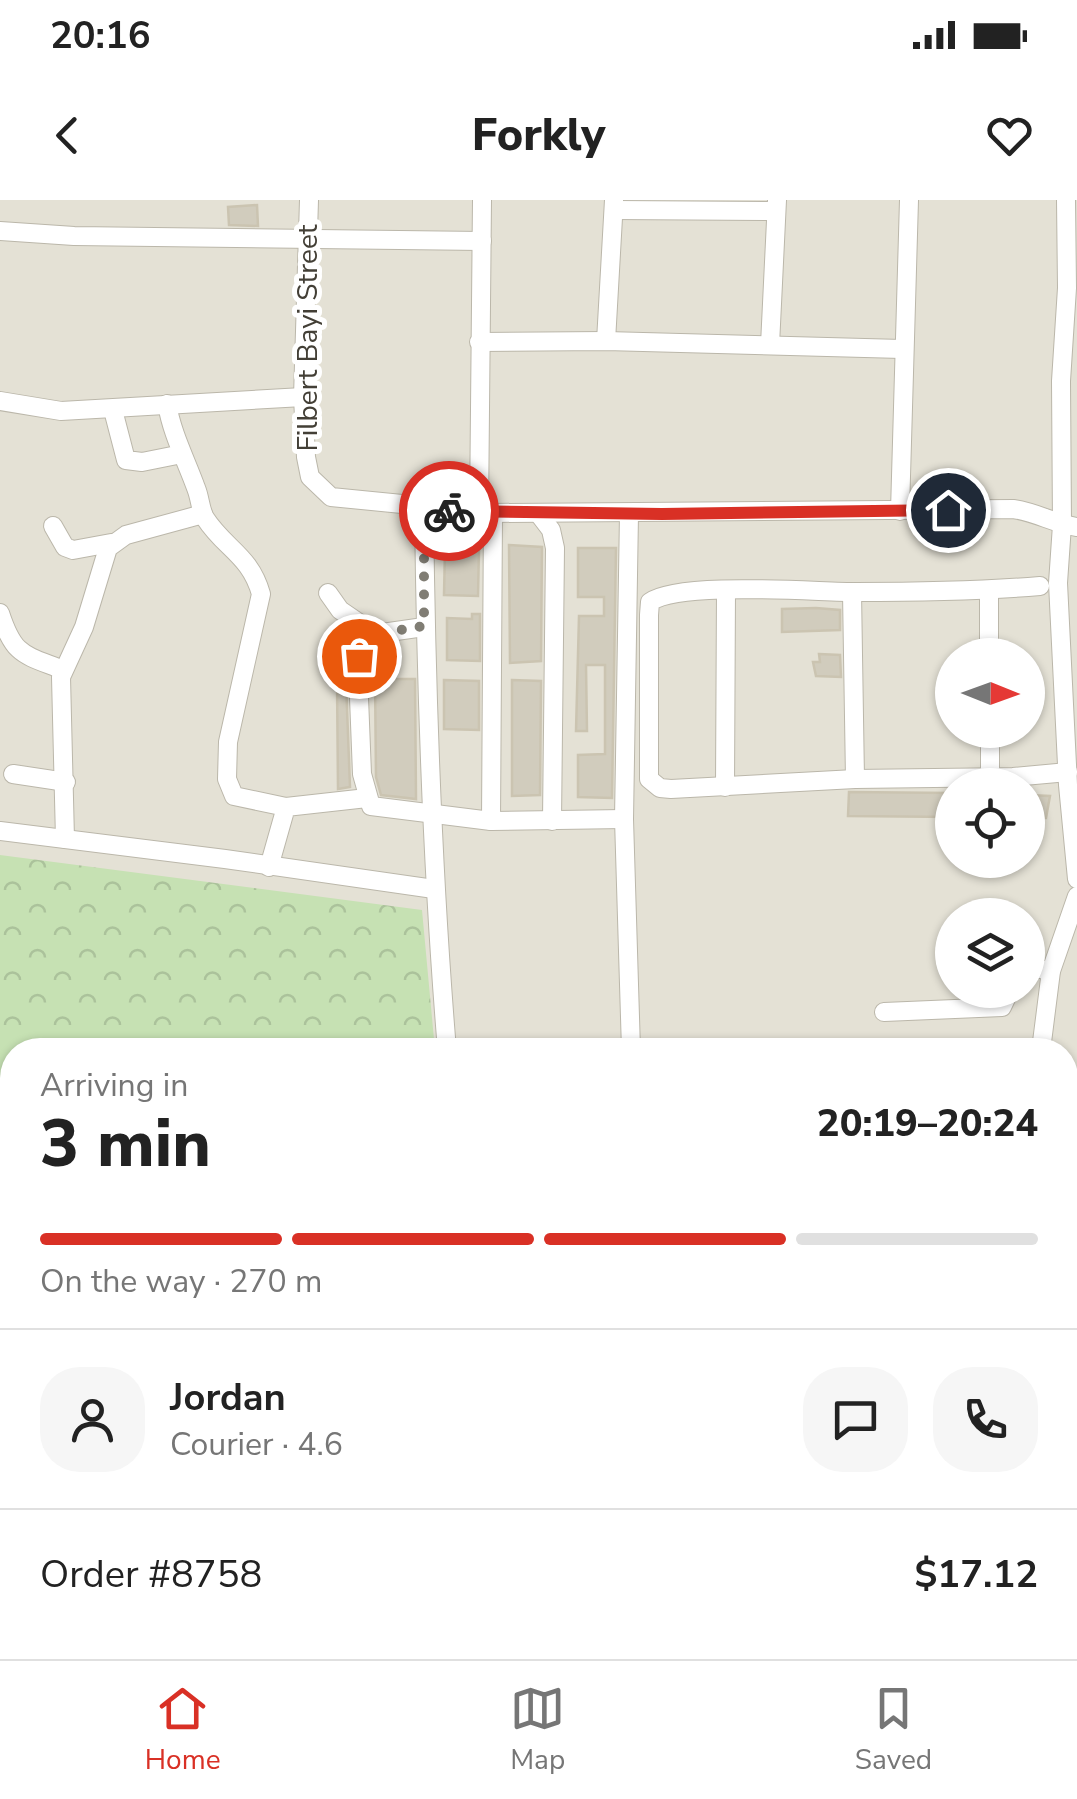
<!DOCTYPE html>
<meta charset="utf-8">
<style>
body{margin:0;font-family:"Nunito Sans",sans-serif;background:#f6f6f6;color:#222;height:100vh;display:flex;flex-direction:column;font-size:38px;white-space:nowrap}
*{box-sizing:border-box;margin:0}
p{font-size:32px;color:#767676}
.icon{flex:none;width:55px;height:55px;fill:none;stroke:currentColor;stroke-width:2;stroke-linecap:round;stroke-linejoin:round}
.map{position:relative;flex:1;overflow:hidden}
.side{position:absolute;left:0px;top:838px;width:1078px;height:622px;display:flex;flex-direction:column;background:#fff;border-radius:40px 40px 0 0;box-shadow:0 2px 8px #0004}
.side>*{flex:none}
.needle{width:65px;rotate:91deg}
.tools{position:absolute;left:935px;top:438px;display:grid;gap:20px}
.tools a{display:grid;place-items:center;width:110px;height:110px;border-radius:50%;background:#fff;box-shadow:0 2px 8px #0004;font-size:50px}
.pin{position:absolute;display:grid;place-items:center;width:85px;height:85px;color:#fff;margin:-42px;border:5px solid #fff;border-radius:50%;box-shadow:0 2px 10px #0007}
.courier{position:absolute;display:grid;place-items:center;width:100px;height:100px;margin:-50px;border:8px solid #d93025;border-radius:50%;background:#fff;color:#222;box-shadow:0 2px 12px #0007}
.headline em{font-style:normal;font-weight:800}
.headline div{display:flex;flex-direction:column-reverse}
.headline{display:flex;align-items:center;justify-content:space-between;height:170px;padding:0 40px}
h1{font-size:65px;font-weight:800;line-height:75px}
.bar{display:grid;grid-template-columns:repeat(4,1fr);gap:15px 10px;align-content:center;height:120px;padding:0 40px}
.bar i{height:12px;border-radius:8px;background:#e0e0e0}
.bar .current{background:#d93025}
.bar p{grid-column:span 4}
.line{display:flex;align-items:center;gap:25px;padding:0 40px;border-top:2px solid #e0e0e0}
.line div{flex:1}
.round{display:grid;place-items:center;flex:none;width:105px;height:105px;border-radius:40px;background:#f6f6f6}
.status{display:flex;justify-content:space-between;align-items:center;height:70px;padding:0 50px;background:#fff;direction:ltr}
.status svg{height:28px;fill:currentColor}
header{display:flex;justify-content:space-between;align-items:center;height:130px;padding:0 40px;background:#fff;font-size:45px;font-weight:800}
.dock{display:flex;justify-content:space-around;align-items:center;height:140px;border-top:2px solid #e0e0e0;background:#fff;font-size:28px;color:#767676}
.dock a{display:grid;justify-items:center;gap:5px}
.dock .current{color:#d93025}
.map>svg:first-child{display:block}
</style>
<div class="status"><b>20:16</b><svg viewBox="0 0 49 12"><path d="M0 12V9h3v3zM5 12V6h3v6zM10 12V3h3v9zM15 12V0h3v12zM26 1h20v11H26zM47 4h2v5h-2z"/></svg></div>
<header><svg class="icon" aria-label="back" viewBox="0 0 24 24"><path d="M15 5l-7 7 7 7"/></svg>Forkly<svg class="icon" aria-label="heart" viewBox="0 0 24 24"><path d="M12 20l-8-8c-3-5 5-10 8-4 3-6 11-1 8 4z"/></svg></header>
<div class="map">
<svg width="1077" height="1459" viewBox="0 0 1077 1459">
<defs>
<pattern id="forest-crowns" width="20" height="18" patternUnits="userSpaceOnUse" patternTransform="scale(2.5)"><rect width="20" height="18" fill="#c6e1b3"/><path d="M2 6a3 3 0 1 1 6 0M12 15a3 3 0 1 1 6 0" fill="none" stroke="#abc29b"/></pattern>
</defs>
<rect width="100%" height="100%" fill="#f1efe6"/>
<path fill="#e4e1d5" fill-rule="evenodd" d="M0 0H1077V1396L1065 1397V850H12V1448H908L889 1459H0ZM952 455H1028V530H952ZM952 585H1028V660H952ZM952 715H1028V790H952Z"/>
<g fill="url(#forest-crowns)">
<polygon points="0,655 422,710 435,850 12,850 12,1447 0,1444"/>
<polygon points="17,1448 256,1448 254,1459 40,1459 34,1451"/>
</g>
<g fill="#d1ccbd" stroke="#cbc4b1" stroke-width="2.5">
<polygon points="257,5 258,26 229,25 228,7"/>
<polygon points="509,345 542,347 541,461 510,463"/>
<polygon points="445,348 479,349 478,396 444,395"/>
<polygon points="578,348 616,348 612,598 578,597 578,555 605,554 605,465 586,465 587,531 576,531 579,416 604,416 604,397 578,397"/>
<polygon points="816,408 840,410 840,430 782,432 782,409"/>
<polygon points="472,414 480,414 480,461 447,460 447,418 472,419"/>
<polygon points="819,454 840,455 841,477 816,476 813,462 820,462"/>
<polygon points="375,479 415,479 416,599 381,595 376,577"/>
<polygon points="444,480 479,481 479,530 444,529"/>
<polygon points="512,480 541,481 540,595 512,596"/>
<polygon points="337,482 346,482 350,587 338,589"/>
<polygon points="849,592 952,593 952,617 848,616"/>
<polygon points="1028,595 1050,596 1046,618 1028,617"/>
</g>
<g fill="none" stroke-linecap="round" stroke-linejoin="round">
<g stroke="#bbb7aa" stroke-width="20">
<g id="minor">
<path d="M309 0 303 197 306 257 310 277 331 297 493 313 1013 309C1036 312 1055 324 1077 327"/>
<polyline points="1066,0 1067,88 1061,181 1062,325 1058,383 1068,585 1077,679"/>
<polyline points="615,10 776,11"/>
<polyline points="0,31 74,36 482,41"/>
<polyline points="606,141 614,0"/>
<polyline points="479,142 606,141 902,149"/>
<polyline points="770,145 777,0"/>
<polyline points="0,201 61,211 303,197"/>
<path d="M167 204C172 234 186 260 196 288 200 297 200 309 205 318 225 349 250 355 261 394L228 542 227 579 234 596 286 607"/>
<polyline points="113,210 126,260 142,262 182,254"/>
<path d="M424 308C426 490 432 669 447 850"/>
<polyline points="900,311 909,0"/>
<polyline points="479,313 482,0"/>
<polyline points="538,313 551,330 555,348 552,621"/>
<polyline points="629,314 624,619 631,850"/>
<polyline points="53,326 65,347 73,350 111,343"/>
<path d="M1040 386C979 391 917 392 856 392 814 392 679 381 650 402L649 415V579L660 588 671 589 855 579 1013 577 1068 572"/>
<polyline points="989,390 989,455"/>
<polyline points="852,392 855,579"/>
<polyline points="328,393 340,410 375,434"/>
<path d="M0 413C14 456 23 454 63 470"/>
<polyline points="424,427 375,434 359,455 358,472 362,574 371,606 491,621 624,619"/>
<polyline points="990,530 990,577"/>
<polyline points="13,574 66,582"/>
<polyline points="725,587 726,391"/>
<polyline points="491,621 493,313"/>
<polyline points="0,631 225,659 434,689"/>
<polyline points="65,639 61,477 84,427 108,348 126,335 203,314"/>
<polyline points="269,667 286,607 367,598"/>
<polyline points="1028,767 1051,771"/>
<polyline points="884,812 1002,807 1010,790"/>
<polyline points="1041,850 1051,771 1077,696"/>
<polyline points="1065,1087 1077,1087"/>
<polyline points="1065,1324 1071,1386"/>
<polyline points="341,1448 342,1459"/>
<polyline points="641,1448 642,1459"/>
<polyline points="267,1459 267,1448"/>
<polyline points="864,1459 881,1448"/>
</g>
</g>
<use href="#minor" stroke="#fff" stroke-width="18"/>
</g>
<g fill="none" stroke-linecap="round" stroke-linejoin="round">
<polyline stroke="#807d74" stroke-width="10" stroke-dasharray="0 18" points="359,456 376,434 424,426 424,308 449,311"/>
<polyline stroke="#d93025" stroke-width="12" points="449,311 662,314 948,310"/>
</g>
<g text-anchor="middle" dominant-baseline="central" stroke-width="10" stroke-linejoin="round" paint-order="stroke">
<g font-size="28" fill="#433f36" stroke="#fff">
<text transform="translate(308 138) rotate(-90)">Filbert Bayi Street</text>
</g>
</g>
</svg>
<div class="tools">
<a><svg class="needle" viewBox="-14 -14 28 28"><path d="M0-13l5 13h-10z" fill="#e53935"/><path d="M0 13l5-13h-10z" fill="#767676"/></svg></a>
<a><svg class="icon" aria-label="locate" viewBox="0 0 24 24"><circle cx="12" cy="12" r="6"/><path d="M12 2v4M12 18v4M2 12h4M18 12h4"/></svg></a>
<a><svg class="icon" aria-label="layers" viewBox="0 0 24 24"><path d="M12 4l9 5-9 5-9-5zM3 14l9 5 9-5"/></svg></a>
</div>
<div class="pin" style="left:359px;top:456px;background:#ea580c"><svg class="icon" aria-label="bag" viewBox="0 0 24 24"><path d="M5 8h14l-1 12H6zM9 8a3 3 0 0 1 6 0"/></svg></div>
<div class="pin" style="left:948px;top:310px;background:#1f2937"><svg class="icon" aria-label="home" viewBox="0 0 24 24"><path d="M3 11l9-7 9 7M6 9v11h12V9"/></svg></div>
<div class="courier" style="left:449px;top:311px"><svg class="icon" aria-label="bike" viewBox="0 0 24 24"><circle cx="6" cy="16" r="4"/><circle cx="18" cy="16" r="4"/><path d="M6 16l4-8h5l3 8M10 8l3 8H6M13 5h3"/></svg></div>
<section class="side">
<div class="headline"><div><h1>3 min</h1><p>Arriving in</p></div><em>20:19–20:24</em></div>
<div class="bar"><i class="current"></i><i class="current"></i><i class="current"></i><i></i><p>On the way · 270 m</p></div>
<div class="line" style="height:180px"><a class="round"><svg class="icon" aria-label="person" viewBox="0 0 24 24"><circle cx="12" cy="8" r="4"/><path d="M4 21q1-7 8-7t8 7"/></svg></a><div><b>Jordan</b><p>Courier · 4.6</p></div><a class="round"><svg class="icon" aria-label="chat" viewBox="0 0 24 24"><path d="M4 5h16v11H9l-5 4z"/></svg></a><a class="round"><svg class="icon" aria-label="phone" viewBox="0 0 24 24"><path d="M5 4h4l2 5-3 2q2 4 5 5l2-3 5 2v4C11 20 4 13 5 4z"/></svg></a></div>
<div class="line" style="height:130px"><div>Order #8758</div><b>$17.12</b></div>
</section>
</div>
<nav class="dock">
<a class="current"><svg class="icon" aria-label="home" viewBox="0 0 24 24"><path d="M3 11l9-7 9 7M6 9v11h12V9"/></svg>Home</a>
<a><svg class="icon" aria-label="map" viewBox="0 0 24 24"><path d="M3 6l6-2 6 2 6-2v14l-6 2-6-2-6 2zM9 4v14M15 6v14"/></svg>Map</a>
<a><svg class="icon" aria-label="saved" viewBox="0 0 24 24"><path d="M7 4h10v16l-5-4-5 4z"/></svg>Saved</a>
</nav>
